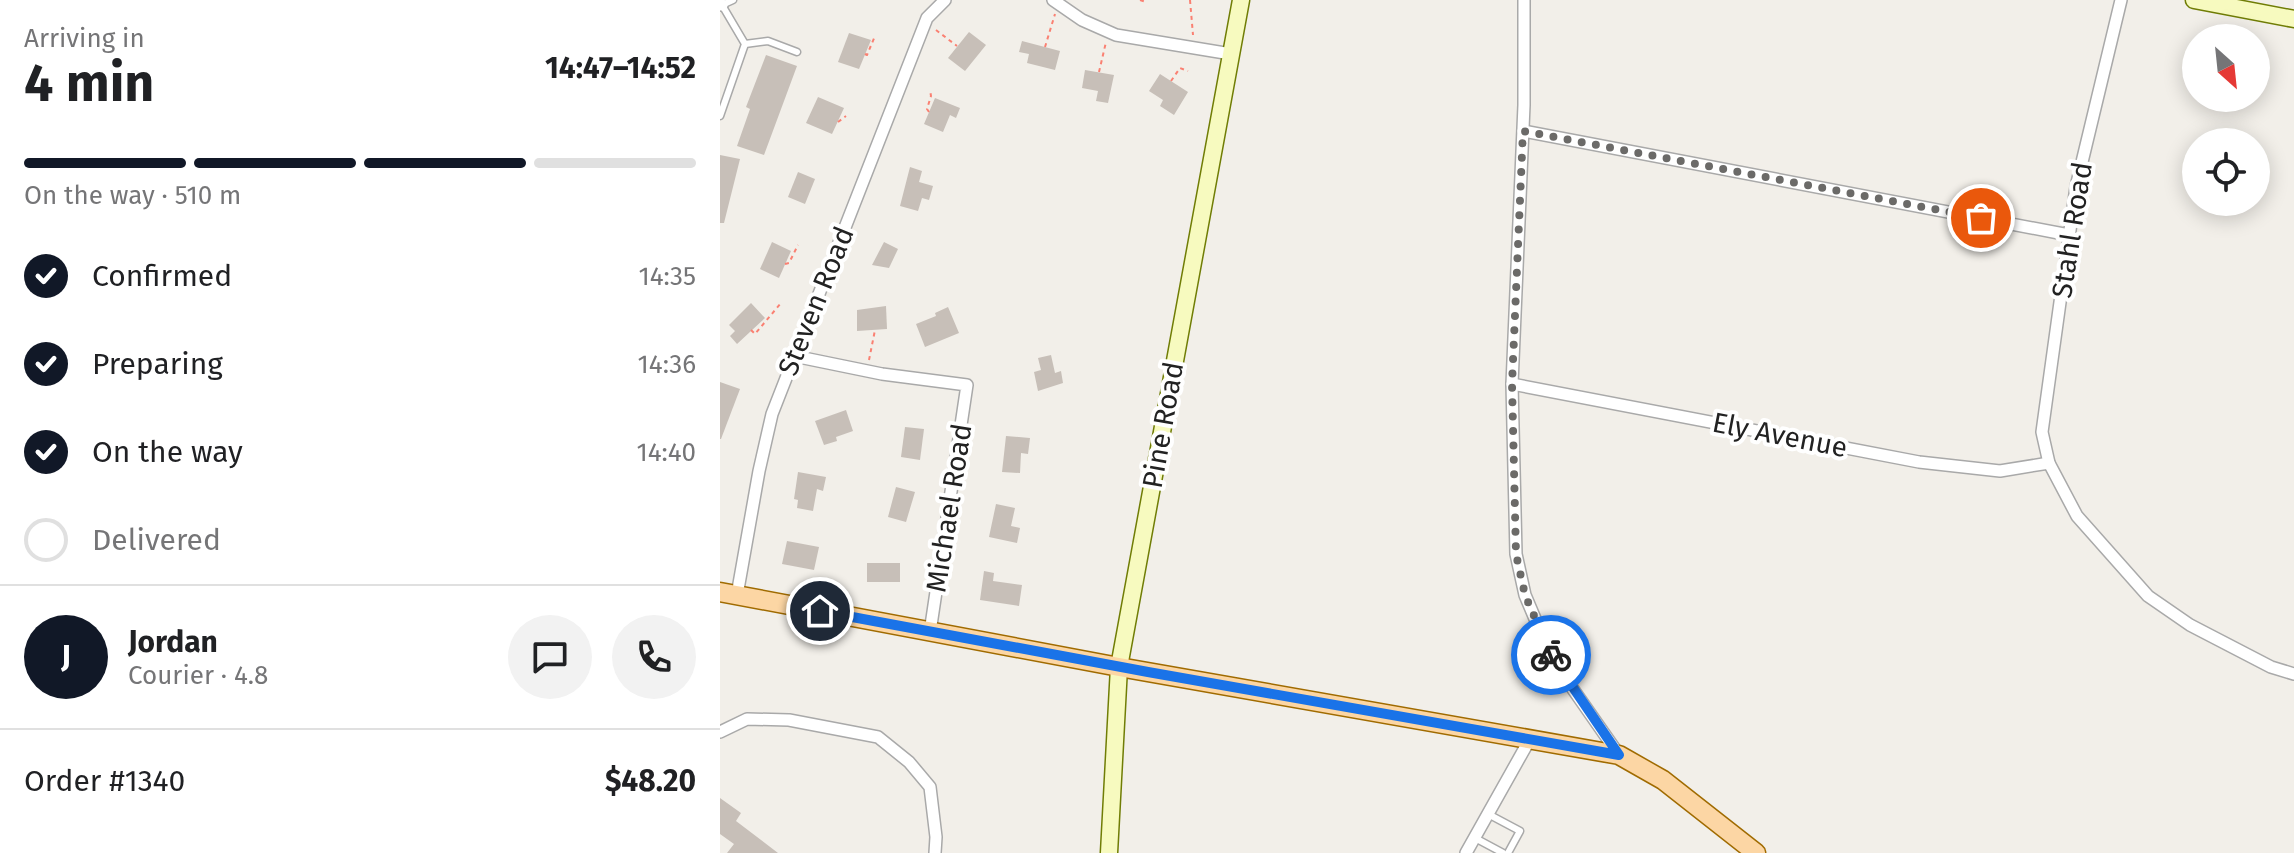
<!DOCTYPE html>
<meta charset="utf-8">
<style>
body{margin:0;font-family:"Fira Sans",sans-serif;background:#f2f2f2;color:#202124;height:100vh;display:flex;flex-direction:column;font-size:30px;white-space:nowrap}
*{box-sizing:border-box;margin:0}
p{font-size:26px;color:#757577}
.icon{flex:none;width:44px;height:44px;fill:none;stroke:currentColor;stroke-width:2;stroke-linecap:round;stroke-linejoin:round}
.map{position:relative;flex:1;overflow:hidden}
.details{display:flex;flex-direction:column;background:#fff;width:720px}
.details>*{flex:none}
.needle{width:52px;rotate:153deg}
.tools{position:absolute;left:1462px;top:24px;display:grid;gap:16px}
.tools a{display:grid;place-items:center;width:88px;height:88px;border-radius:50%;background:#fff;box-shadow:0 4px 20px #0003;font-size:40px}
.pin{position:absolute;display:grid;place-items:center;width:68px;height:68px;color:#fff;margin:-34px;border:4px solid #fff;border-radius:50%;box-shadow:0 2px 8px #0007}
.courier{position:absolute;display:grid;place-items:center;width:80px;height:80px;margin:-40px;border:6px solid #1a73e8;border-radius:50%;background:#fff;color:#222;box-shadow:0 2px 10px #0007}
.summary em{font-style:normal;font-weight:700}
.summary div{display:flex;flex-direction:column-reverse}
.summary{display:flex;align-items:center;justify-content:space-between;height:136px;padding:0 24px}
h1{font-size:52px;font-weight:700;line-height:60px}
.bar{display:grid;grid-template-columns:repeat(4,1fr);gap:12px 8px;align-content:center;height:96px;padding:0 24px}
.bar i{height:10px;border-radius:6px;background:#e0e0e0}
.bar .current{background:#111827}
.bar p{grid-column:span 4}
.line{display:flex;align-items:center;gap:20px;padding:0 24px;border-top:2px solid #e0e0e0}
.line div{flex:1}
.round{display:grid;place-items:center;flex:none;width:84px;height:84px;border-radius:42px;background:#f2f2f2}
ol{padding:0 24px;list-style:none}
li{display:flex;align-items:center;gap:24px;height:88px}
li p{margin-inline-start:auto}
li .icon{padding:8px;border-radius:50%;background:#111827;color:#fff;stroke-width:4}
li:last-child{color:#757577}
li i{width:44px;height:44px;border:4px solid #e0e0e0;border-radius:50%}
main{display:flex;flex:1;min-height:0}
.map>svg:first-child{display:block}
</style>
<main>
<section class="details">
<div class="summary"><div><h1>4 min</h1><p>Arriving in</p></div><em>14:47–14:52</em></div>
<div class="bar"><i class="current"></i><i class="current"></i><i class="current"></i><i></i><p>On the way · 510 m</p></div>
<ol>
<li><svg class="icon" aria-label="check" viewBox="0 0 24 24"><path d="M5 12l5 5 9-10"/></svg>Confirmed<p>14:35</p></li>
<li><svg class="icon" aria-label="check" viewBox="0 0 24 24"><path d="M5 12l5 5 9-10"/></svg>Preparing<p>14:36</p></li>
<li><svg class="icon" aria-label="check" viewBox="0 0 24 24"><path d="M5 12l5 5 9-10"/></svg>On the way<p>14:40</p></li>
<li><i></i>Delivered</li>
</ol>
<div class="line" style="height:144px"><b class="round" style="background:#111827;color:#fff">J</b><div><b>Jordan</b><p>Courier · 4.8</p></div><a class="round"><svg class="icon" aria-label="chat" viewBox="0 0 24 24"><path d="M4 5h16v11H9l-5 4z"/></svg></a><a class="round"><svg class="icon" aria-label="phone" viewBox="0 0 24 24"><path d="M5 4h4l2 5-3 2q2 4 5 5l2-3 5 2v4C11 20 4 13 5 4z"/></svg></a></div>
<div class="line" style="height:104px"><div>Order #1340</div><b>$48.20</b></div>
</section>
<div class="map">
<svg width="1574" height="853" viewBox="0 0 1574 853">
<rect width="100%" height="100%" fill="#f2efe9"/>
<g fill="#c7bfb8">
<polygon points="249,32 266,45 245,71 228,58"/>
<polygon points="129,33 151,40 139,69 118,62"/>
<polygon points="302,41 340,51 335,70 307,63 309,54 299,52"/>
<polygon points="46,55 77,66 44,155 17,146 30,109 26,107"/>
<polygon points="365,70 394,75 388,103 376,101 378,91 362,88"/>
<polygon points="440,74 468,92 454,115 440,106 443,100 429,91"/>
<polygon points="98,97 124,108 112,134 86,123"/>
<polygon points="215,98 240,108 236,118 230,115 223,132 204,124"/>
<polygon points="0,155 20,159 4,223 0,223"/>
<polygon points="190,167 202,171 199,182 213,186 209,200 202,198 198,211 180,206"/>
<polygon points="78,172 95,179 85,204 68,197"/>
<polygon points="52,242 71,251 59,278 40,269"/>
<polygon points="164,242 178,249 169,268 152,265"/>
<polygon points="31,303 45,318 17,344 10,336 15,331 9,325"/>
<polygon points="166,306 167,329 137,331 137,310"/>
<polygon points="228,307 239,333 205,347 196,324 216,316 215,313"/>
<polygon points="331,355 335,373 341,371 343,383 318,391 314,372 321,370 318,358"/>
<polygon points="0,382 20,389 1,439 0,439"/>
<polygon points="126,410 133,431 116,437 117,441 104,445 95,421"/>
<polygon points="185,427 204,429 200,460 181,457"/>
<polygon points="286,436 310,438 308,454 301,453 300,473 282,472"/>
<polygon points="78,472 106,477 103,491 97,489 93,511 77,508 78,500 74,499"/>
<polygon points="176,487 195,492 186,522 168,517"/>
<polygon points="276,504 295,508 291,526 300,528 297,543 269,537"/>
<polygon points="67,541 99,547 94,570 62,564"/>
<rect x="147" y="563" width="33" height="19"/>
<polygon points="264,571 274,573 273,581 302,585 299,606 260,600"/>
<polygon points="0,798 21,813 16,821 58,853 7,853 14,844 0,834"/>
</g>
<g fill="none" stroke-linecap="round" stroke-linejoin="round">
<g stroke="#a9a9a9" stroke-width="9">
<g id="lane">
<polyline points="25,44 48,41 77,52"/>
<polyline points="0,116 25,44 2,5 13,0"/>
<polyline points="768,814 800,831 788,853"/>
<polyline points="755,838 783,853"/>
</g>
</g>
<g stroke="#a9a9a9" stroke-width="14">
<g id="street">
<polyline points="333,0 362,20 396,35 511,54"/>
<polyline points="804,0 804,105 792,384 796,554 805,595 832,659 899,755"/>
<polyline points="1401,0 1356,187 1322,432 1329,463 1357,516 1428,596 1470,625 1551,667 1574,674"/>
<polyline points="0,4 2,5"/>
<polyline points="803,131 1349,235"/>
<polyline points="74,356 162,374 247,385 210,632"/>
<polyline points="792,384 1199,462 1280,471 1329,463"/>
<polyline points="17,595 39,471 52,414 207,18 225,0"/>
<polyline points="0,732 27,719 69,720 158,737 189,762 210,787 216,837 215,853"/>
<polyline points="746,853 810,739"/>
</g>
</g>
<g stroke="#707d05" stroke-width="19">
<g id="secondary">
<polyline points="1474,0 1574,19"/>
<polyline points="389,853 399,667 521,0"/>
</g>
</g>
<g stroke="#a06b00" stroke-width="21">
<polyline id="primary" points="0,592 399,667 899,755 943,780 1036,853"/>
</g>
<g stroke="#fa8072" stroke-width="2" stroke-dasharray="4 4" stroke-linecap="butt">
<polyline points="420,0 426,2"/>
<polyline points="470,0 473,35"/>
<polyline points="216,30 237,46"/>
<polyline points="325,47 335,14"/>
<polyline points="145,54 147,55 155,36"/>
<polyline points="379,72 386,42"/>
<polyline points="451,81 460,68 468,71"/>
<polyline points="209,112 207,109 211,96 210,90"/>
<polyline points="118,122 126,116"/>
<polyline points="65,264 69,263 78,245"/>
<polyline points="31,330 35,334 61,303"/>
<polyline points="149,360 155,330"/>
</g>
<use href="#lane" stroke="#fff" stroke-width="6"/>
<use href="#street" stroke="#fff" stroke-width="11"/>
<use href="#secondary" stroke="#f7fabf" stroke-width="16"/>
<use href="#primary" stroke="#fcd6a4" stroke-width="18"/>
</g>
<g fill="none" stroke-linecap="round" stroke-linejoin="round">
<polyline stroke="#6b6a68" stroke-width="8" stroke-dasharray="0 14.4" points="831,655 805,595 796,554 792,384 803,131 1261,218"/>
<polyline stroke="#1a73e8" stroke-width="10" points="100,611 428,672 899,755 831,655"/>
</g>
<g text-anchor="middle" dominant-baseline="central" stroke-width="8" stroke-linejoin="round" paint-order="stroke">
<g font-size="28" fill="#222" stroke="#fff">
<text transform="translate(1352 230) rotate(-81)">Stahl Road</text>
<text transform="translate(96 301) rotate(-68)">Steven Road</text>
<text transform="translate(443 425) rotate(-80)">Pine Road</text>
<text transform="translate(1060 435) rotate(11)">Ely Avenue</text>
<text transform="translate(229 508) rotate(-81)">Michael Road</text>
</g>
</g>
</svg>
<div class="tools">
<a><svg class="needle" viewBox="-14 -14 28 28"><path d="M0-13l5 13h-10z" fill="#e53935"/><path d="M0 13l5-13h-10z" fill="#757577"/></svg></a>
<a><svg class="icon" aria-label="locate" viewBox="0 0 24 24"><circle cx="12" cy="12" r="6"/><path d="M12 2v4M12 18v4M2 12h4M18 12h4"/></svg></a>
</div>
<div class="pin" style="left:1261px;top:218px;background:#ea580c"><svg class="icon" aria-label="bag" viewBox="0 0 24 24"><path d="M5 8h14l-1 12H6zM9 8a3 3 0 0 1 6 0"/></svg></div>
<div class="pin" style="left:100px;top:611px;background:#1f2937"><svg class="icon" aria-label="home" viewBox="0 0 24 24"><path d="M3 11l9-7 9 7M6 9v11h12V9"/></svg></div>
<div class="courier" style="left:831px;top:655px"><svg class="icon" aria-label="bike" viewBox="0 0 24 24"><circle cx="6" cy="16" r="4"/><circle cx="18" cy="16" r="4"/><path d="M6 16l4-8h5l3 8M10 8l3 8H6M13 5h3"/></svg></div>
</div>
</main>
